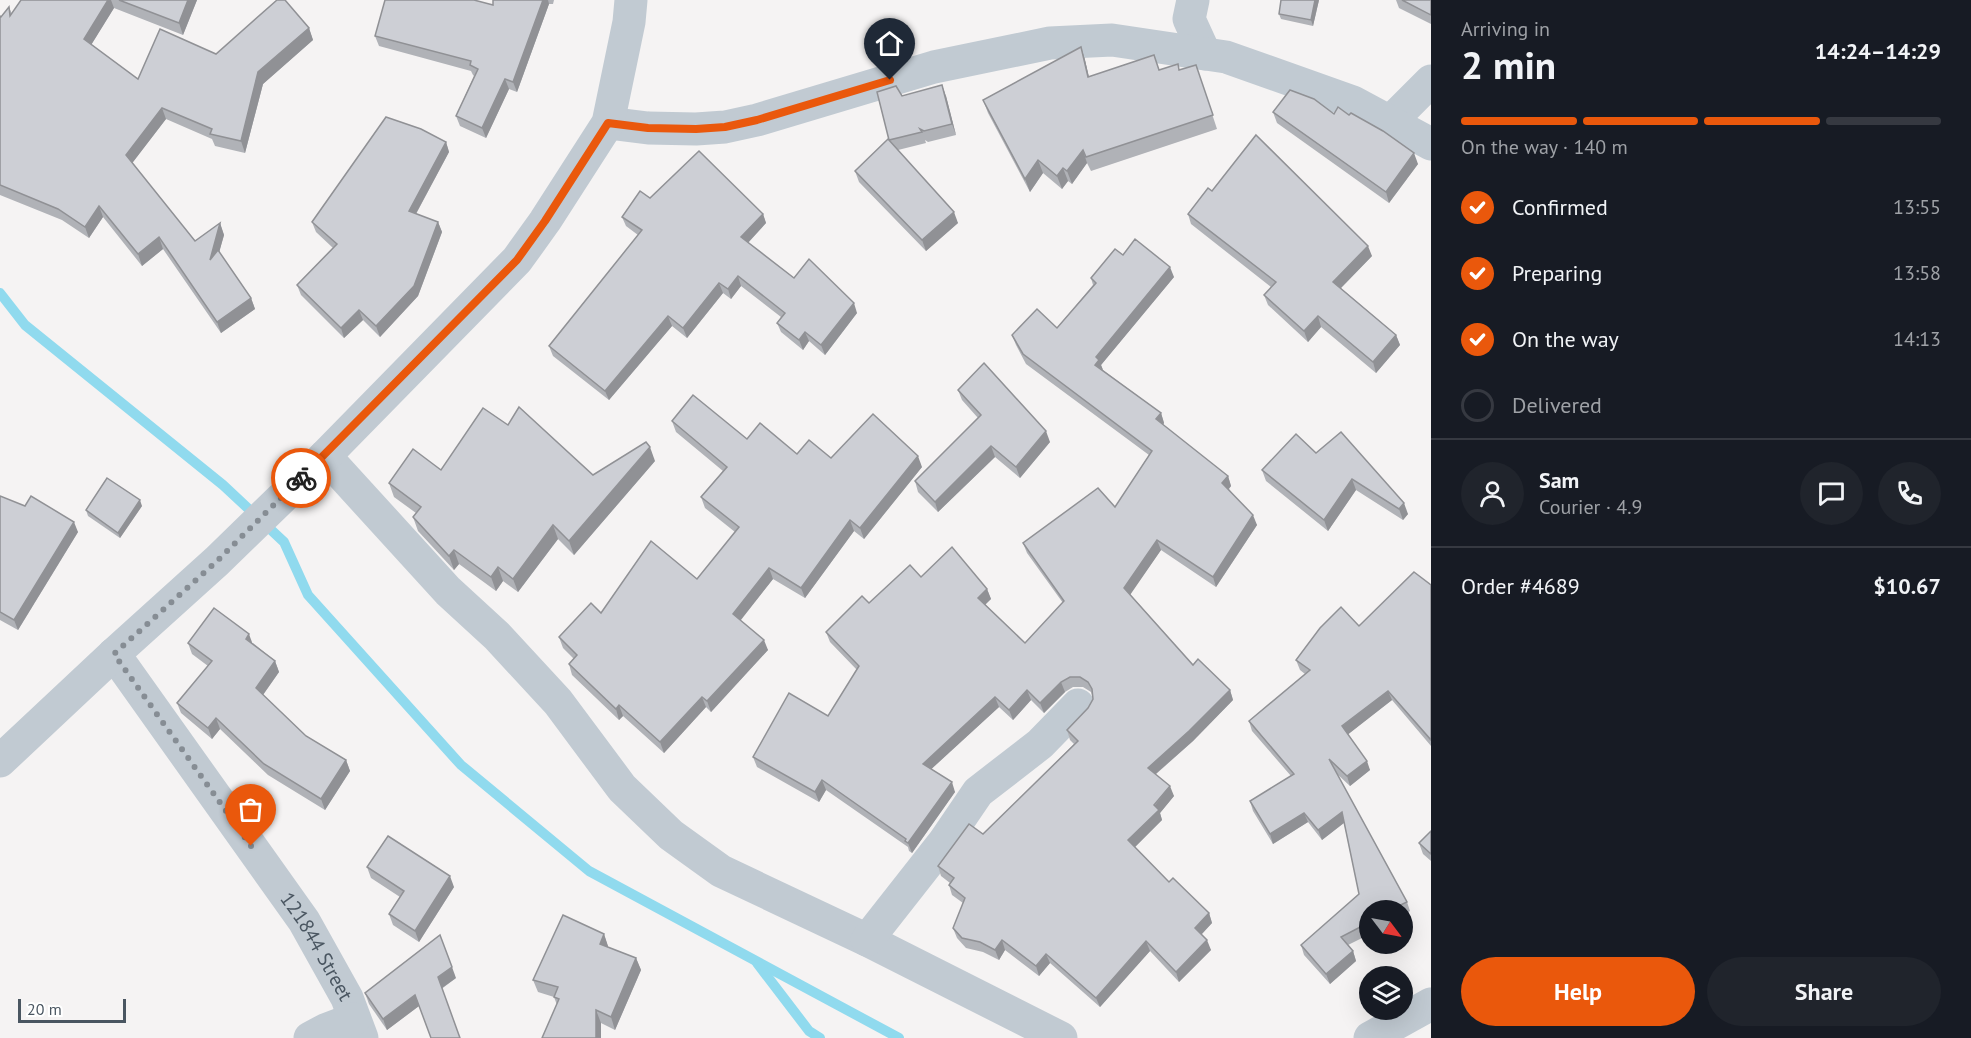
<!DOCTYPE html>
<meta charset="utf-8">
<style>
body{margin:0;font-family:"PT Sans",sans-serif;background:#20242c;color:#f1f3f6;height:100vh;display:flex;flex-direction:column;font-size:22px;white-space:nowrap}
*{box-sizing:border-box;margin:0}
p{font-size:20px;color:#9ea1a6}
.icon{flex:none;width:33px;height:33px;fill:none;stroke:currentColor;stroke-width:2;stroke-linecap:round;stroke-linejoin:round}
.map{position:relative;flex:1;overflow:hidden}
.drawer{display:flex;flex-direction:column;background:#171b24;width:540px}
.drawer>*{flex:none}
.needle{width:39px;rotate:122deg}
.controls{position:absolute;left:1359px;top:900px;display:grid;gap:12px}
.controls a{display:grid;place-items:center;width:54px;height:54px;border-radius:50%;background:#171b24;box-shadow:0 6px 24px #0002;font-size:30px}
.scale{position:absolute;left:18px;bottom:15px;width:108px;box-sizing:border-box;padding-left:6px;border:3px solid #4a5661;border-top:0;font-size:16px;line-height:21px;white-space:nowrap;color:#4a5661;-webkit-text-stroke:4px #fff;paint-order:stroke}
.pin{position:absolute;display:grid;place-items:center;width:51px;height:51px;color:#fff;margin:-62px -26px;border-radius:50% 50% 50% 0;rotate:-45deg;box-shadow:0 0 6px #0007}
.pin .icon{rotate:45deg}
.courier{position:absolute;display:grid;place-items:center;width:60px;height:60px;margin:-30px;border:4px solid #ea580c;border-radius:50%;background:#fff;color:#222;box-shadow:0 2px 8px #0007}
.overview em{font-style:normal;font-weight:600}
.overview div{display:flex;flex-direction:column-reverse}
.overview{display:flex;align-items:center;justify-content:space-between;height:102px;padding:0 30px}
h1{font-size:39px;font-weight:600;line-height:45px}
.bar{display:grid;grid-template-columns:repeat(4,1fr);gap:9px 6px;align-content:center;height:72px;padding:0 30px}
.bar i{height:8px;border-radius:4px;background:#363941}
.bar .selected{background:#ea580c}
.bar p{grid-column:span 4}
.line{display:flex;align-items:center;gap:15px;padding:0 30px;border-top:2px solid #363941}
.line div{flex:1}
.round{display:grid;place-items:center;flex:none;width:63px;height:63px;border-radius:32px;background:#20242c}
ol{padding:0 30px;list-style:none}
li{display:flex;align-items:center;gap:18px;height:66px}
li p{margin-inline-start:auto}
li .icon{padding:6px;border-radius:50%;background:#ea580c;color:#fff;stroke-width:4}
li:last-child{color:#9ea1a6}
li i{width:33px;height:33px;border:3px solid #363941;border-radius:50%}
.button{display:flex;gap:12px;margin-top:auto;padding:12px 30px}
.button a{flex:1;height:69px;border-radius:36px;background:#ea580c;color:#fff;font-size:24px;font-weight:600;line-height:69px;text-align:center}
.button a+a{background:#20242c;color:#f1f3f6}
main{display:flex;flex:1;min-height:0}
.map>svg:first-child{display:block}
</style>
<main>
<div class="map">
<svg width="1431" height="1038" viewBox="0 0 1431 1038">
<rect width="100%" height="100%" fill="#f5f3f3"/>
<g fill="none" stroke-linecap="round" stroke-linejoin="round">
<g stroke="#90daee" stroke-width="10">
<polyline points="0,293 25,325 223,485 284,542 308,595 461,765 589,871 899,1038"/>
<polyline points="757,963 809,1031 820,1038"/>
</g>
<g stroke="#c1cad2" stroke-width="33">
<polyline points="1193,0 1189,19 1205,54"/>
<polyline points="1391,121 1431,81"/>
<polyline points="608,123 648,128 696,129 725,127 757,120 934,67 1050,43 1112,40 1226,57 1353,102 1431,144"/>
<polyline points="325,456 448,591 497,636 558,702 622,788 671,835 721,871 867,940 1061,1038"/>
<path id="s1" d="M114 654 304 921 347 998 362 1038"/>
<polyline points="0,761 114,654 217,561 325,456 517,260 545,221 608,123 629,22 631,0"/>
<polyline points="867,940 944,842 978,792 1040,744 1078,705"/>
<polyline points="310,1038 325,1030 354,1019"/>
<polyline points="1370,1038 1431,1004"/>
</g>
</g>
<g fill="#b0b2b7">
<polygon points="21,0 197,0 183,35 114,8 91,45 138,79 216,54 309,28 313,40 263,84 245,153 215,146 212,139 166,119 132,163 195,241 220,223 224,235 219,252 251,298 255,309 221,333 163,249 142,266 103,217 89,238 62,220 0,195 0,16 1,17 9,7 12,14"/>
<polygon points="493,0 554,0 553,4 549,4 517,92 509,89 486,138 460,126 456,116 474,76 473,75 471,71 379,46 375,36 493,5"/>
<polygon points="1319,0 1313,26 1281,19 1279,14"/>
<polygon points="1396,0 1431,0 1431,24 1399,8"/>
<polygon points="1081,47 1085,60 1089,77 1159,70 1180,70 1196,65 1217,129 1091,171 1087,163 1072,184 1068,181 1062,189 1043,173 1030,192 988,113 983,100"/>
<polygon points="902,96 946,96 956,135 928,142 925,140 926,143 898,150 958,223 926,251 859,182 855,171 889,141"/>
<polygon points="1273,112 1334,114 1418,164 1389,203 1277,123"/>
<polygon points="446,142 449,152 416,214 438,222 442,232 418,296 380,337 363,320 344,338 301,295 297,285 333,248 316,232 312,222"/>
<polygon points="1212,191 1372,256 1341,288 1396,335 1400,345 1376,373 1321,327 1308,342 1268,305 1264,295 1271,287 1191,224 1188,214"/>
<polygon points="650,198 763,214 766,223 748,243 794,278 857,313 825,355 809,341 803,350 781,332 777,323 781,317 741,286 731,299 723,293 687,338 672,326 609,400 553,356 549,346 638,235 626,226 622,217"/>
<polygon points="1123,255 1174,277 1101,365 1103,370 1161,413 1164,423 1163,425 1228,476 1231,486 1229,489 1257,525 1216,587 1161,550 1130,594 1193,665 1230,690 1233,700 1193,741 1155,775 1174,796 1160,813 1162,820 1135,847 1169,882 1209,913 1212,923 1201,935 1211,950 1179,982 1150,951 1100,1007 1050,963 1039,976 1005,950 999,960 983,952 966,948 957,938 953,928 963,903 952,895 949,885 950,883 941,876 938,866 983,834 1074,744 1070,740 1067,730 1088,708 1093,699 1091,692 1083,687 1073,687 1065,692 1044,713 1031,700 1013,720 999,707 931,769 955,792 912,853 909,851 908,847 826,790 819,802 757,767 753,757 828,716 857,670 830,642 826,632 869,603 921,577 987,589 991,599 985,604 1025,643 1063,603 1027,553 1023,543 1115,507 1149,455 1026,364 1016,345 1012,335 1057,328 1093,285 1091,278"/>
<polygon points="958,390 1050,442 1020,478 995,457 938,512 918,492 915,481 978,418 962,400"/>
<polygon points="672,421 747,439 797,454 922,467 864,539 854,531 805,598 773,579 740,620 768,650 711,712 706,707 664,753 623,716 619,720 572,675 569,664 574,659 563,648 559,637 601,613 697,579 735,532 705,508 701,497 723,471 676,432"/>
<polygon points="508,425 593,475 655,461 574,555 558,539 518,592 503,581 496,591 459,564 454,570 418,531 413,517 416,513 394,497 389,483 441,470"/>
<polygon points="1316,453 1408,514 1403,520 1356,490 1328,531 1266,481 1262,470"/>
<polygon points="0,496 78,532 18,630 0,620"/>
<polygon points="142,506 120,538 88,516 86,510"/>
<polygon points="1431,585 1431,746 1392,700 1348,734 1370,770 1350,786 1336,773 1407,902 1410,911 1402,916 1402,910 1370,910 1370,934 1348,945 1353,951 1356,961 1330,984 1304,955 1301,945 1359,894 1344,823 1322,840 1308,822 1273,844 1253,811 1250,801 1291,776 1252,731 1249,721 1305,674 1300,670 1296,660"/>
<polygon points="188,643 253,643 275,661 279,672 263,695 306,736 346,760 350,771 325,810 268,775 220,729 212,739 181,713 177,703 208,666 192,654"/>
<polygon points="1431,831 1431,861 1423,854 1419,843"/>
<polygon points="367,867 454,887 419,942 393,925 389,914 400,897 371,878"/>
<polygon points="604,934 608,947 636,958 641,970 615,1030 601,1023 601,1038 542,1038 557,1005 554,997 538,992 533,980"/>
<polygon points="456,978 387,1030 369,1004 365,993"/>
</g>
<g fill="#909195">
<polygon points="108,0 111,0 114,8 88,50 84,39"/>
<polygon points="188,0 197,0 183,35 179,23"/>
<polygon points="543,0 548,0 549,4 517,92 513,82"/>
<polygon points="1315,0 1319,0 1313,26 1311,20"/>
<polygon points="309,28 313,40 263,84 245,153 241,141 258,72"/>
<polygon points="1081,47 1085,60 1092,91 1088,77"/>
<polygon points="505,79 509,89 486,138 482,128"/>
<polygon points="942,85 946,96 956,135 952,124"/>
<polygon points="162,108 166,119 130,166 126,155"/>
<polygon points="446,142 449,152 412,221 409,211"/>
<polygon points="1083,150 1087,163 1072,184 1067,171"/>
<polygon points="1414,153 1418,164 1389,203 1386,192"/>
<polygon points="1038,160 1043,173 1030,192 1025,179"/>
<polygon points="1063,168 1068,181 1062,189 1057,176"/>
<polygon points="99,206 103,217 89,238 85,227"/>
<polygon points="954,212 958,223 926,251 922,240"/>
<polygon points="763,214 766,223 744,247 741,237"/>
<polygon points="438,222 442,232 418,296 380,337 376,326"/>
<polygon points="220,223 224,235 214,271 210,260"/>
<polygon points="159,237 163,249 142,266 138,254"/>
<polygon points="1368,246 1372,256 1337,292 1333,282"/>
<polygon points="1170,267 1174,277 1101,365 1103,370 1095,365 1096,357"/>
<polygon points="738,276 741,286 731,299 728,289"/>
<polygon points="719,283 723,293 687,338 683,328"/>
<polygon points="251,298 255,309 221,333 217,322"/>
<polygon points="854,303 857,313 825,355 821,345"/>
<polygon points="359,310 363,320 344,338 341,328"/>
<polygon points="668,316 672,326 609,400 605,391"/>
<polygon points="1318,316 1321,327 1308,342 1304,331"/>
<polygon points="805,332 809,341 803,350 799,340"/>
<polygon points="1396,335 1400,345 1376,373 1373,362"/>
<polygon points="1161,413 1164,423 1160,429 1156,419"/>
<polygon points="1046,431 1050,442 1020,478 1016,467"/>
<polygon points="991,446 995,457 938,512 935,502"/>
<polygon points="650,447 655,461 574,555 569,541"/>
<polygon points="918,456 922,467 864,539 860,528"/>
<polygon points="1228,476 1231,486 1226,492 1222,483"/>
<polygon points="1352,479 1356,490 1328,531 1324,520"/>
<polygon points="140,500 142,506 120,538 118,533"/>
<polygon points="1404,503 1408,514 1403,520 1399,509"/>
<polygon points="1253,515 1257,525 1216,587 1213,577"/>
<polygon points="850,520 854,531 805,598 801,588"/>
<polygon points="74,522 78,532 18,630 14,620"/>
<polygon points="553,525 558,539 518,592 513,579"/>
<polygon points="1157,540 1161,550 1128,598 1124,588"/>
<polygon points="454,550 459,564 454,570 449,556"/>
<polygon points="498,567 503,581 496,591 491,577"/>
<polygon points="769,568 773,579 737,625 733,614"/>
<polygon points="987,589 991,599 982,608 978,598"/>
<polygon points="249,634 253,645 246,639"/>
<polygon points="764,640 768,650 711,712 707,701"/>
<polygon points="275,661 279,672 260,699 256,688"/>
<polygon points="1061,682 1065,692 1044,713 1040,703"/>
<polygon points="1027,690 1031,700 1013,720 1009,710"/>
<polygon points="1230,690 1233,700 1193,741 1151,778 1148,768"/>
<polygon points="1388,691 1392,700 1346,736 1342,726"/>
<polygon points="702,697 706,707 664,753 660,742"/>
<polygon points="995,697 999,707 926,774 923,764"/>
<polygon points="619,705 623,716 619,720 616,709"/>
<polygon points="216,718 220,729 212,739 208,728"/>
<polygon points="346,760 350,771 325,810 321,799"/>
<polygon points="1367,761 1370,770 1350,786 1347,776"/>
<polygon points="822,780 826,790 819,802 815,792"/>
<polygon points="952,782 955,792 912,853 908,843"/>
<polygon points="1170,786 1174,796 1160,813 1162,820 1132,850 1128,840"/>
<polygon points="1342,812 1345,822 1322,840 1318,830"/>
<polygon points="1304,813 1308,822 1273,844 1270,834"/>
<polygon points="450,876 454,887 419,942 415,931"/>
<polygon points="1209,913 1212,923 1198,938 1195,928"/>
<polygon points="604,934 608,946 604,956 600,944"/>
<polygon points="1002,940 1005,950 999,960 995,950"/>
<polygon points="1207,940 1211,950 1179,982 1176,972"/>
<polygon points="1146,941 1150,951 1100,1007 1096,998"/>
<polygon points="1353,951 1356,961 1330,984 1326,974"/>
<polygon points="1046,954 1050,963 1039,976 1036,966"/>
<polygon points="636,958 641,970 615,1030 611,1017"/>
<polygon points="452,967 456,978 442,988 438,977"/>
<polygon points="415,995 419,1006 387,1030 383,1019"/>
<polygon points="596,1010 601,1023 601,1038 596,1038"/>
</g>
<g fill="#cdcfd5" stroke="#909195" stroke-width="1.5">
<polygon points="21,0 108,0 84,39 138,79 160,29 216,54 277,0 285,0 309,28 258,72 241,141 210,134 212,129 162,108 126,155 195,241 220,223 210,260 218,250 251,298 217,322 159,237 138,254 99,206 85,227 58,209 0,185 0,16 1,17 9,7 10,16"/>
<polygon points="119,0 188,0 179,23"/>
<polygon points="385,0 474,0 493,5 493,0 543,0 513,82 505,79 482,128 456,116 478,69 470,65 471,61 375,36"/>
<polygon points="1281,0 1315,0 1311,20 1279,14"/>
<polygon points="1402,0 1431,0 1431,15"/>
<polygon points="1081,47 1088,77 1154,55 1159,70 1178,64 1179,70 1196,65 1213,115 1086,157 1083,150 1067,171 1063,168 1057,176 1038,160 1025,179 983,100"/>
<polygon points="942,85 952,124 924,131 920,129 922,132 889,140 877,92 896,86 902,96"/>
<polygon points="1290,90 1314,99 1334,114 1338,107 1349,115 1351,113 1383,131 1414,153 1386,192 1273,112"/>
<polygon points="386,117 421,129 446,142 409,211 438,222 414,286 376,326 359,310 341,328 297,285 337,244 312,222"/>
<polygon points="1256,135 1368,246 1333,282 1396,335 1373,362 1318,316 1304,331 1264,295 1276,282 1188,214 1208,188 1212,191"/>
<polygon points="888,139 954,212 922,240 855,171"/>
<polygon points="699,151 763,214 741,237 794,278 809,259 854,303 821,345 805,332 799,340 777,323 785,313 738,276 728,289 719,283 683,328 668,316 605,391 549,346 642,230 622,217 640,191 650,198"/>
<polygon points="1135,239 1170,267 1096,357 1099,360 1095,365 1161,413 1156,419 1228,476 1222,483 1253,515 1213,577 1157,540 1124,588 1193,665 1198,659 1230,690 1189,731 1148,768 1170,786 1154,805 1159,810 1128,840 1169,882 1173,878 1209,913 1195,928 1207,940 1176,972 1146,941 1096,998 1046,954 1036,966 1002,940 995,950 980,942 962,938 953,928 965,898 949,885 954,878 938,866 969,824 983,834 1078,741 1067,730 1088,708 1093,699 1092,689 1088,682 1080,677 1070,677 1061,682 1040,703 1027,690 1009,710 995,697 923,764 952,782 908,843 905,841 906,839 822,780 815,792 753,757 789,693 828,716 859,666 826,632 862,596 869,603 910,565 921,577 952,547 987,589 978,598 1025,643 1064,601 1023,543 1098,488 1115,507 1152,451 1023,354 1012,335 1037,309 1057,328 1096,283 1091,278 1115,249 1123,255"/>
<polygon points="984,363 1046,431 1016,467 991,446 935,502 915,481 981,415 958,390"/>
<polygon points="693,395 747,439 760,423 797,454 809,440 831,458 873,414 918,456 860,528 850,520 801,588 769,568 733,614 764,640 707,701 702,697 660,742 619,705 616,709 569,664 577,655 559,637 591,603 601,613 651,541 697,579 739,527 701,497 727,467 672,421"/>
<polygon points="519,407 593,475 646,442 650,447 569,541 553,525 513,579 498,567 491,577 454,550 449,556 413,517 421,507 389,483 413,449 441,470 483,408 508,425"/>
<polygon points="1341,432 1404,503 1399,509 1352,479 1324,520 1262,470 1296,434 1316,453"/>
<polygon points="107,478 140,500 118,533 86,510"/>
<polygon points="0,496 25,506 31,496 74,522 14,620 0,612"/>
<polygon points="1414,572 1431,585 1431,740 1388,691 1342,726 1367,761 1347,776 1329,759 1407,902 1390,910 1370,910 1370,922 1341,937 1353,951 1326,974 1301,945 1359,894 1342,812 1318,830 1304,813 1270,834 1250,801 1294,774 1249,721 1310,670 1296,660 1320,628 1341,607 1359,626"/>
<polygon points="214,608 249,634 246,639 275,661 256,688 306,736 346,760 321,799 264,764 216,718 208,728 177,703 212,661 188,643"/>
<polygon points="1431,831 1431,854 1419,843"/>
<polygon points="388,836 450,876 415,931 389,914 404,891 367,867"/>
<polygon points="563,915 604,934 600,944 636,958 611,1017 596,1010 596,1038 542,1038 559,999 554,997 558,987 533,980"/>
<polygon points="440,935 452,967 438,977 460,1038 431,1038 415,995 383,1019 365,993"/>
</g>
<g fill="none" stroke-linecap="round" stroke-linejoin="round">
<polyline stroke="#868d94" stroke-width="6" stroke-dasharray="0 10.8" points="251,846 114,654 217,561 301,478"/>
<polyline stroke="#ea580c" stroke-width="8" points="301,478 517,260 545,221 608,123 648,128 696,129 725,127 757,120 890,80"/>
</g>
<g text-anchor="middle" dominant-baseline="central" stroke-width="4.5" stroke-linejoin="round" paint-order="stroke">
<g font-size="20" fill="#4a5661" stroke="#fff">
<text stroke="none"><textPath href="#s1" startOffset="356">121844 Street</textPath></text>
</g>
</g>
</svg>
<div class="controls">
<a><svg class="needle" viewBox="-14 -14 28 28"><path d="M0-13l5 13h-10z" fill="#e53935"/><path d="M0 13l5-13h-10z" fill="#9ea1a6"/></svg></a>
<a><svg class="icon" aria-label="layers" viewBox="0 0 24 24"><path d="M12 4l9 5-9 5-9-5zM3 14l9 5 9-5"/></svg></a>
</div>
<div class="scale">20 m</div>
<div class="pin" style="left:251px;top:846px;background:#ea580c"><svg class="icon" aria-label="bag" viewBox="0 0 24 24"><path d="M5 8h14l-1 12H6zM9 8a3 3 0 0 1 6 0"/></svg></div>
<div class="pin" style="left:890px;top:80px;background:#1f2937"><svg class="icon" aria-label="home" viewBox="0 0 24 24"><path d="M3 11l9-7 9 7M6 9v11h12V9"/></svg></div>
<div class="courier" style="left:301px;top:478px"><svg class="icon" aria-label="bike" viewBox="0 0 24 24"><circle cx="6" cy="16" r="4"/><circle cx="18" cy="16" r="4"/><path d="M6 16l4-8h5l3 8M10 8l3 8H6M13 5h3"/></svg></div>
</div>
<section class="drawer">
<div class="overview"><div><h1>2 min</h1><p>Arriving in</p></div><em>14:24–14:29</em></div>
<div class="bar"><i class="selected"></i><i class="selected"></i><i class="selected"></i><i></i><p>On the way · 140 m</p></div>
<ol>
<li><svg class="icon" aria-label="check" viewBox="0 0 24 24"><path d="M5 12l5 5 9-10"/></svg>Confirmed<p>13:55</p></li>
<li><svg class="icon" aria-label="check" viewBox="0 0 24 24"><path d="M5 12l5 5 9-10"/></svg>Preparing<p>13:58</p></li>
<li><svg class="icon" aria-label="check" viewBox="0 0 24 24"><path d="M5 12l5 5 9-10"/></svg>On the way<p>14:13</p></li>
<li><i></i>Delivered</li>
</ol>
<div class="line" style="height:108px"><a class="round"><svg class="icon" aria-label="person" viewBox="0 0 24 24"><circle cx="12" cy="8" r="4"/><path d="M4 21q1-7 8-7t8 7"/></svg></a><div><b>Sam</b><p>Courier · 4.9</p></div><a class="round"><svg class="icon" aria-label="chat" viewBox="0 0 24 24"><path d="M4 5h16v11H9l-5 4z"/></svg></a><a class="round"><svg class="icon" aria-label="phone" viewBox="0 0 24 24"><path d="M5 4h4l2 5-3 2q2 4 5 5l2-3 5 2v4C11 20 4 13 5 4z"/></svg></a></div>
<div class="line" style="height:78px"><div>Order #4689</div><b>$10.67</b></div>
<div class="button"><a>Help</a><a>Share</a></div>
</section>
</main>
